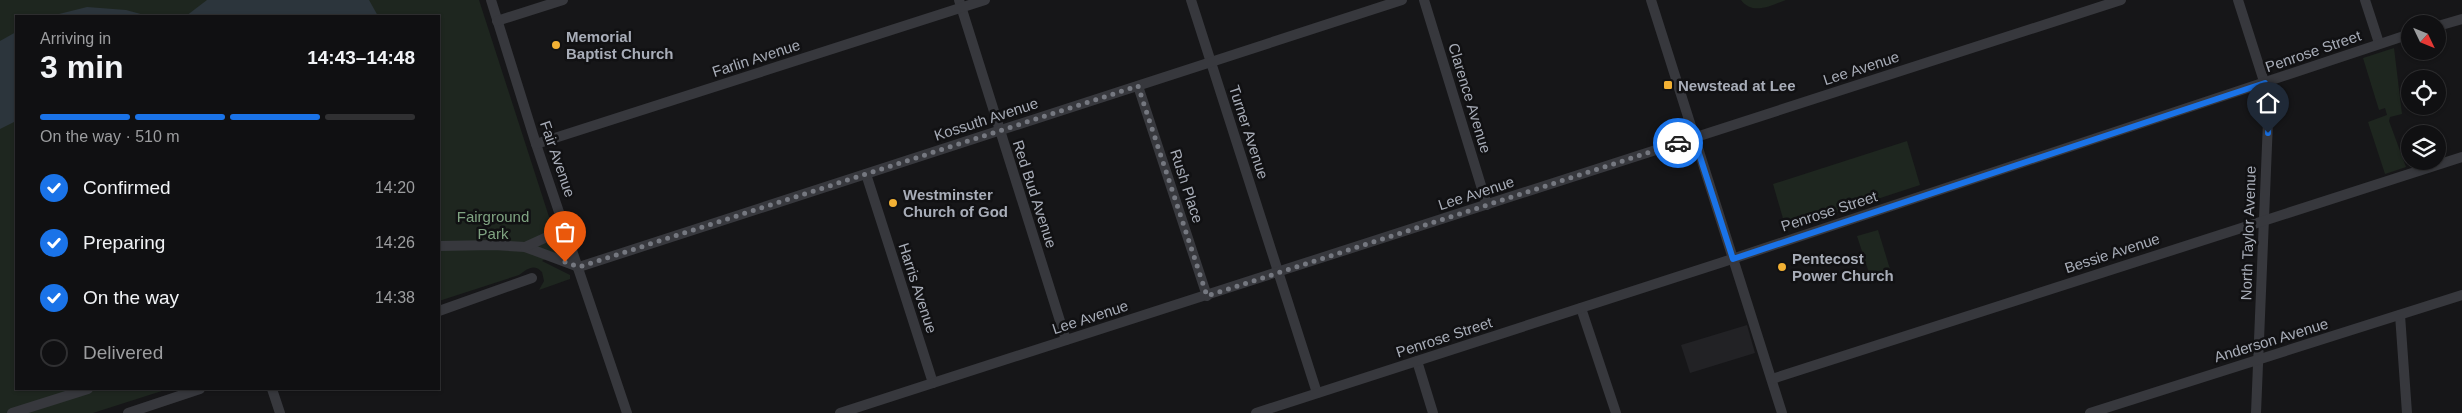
<!DOCTYPE html>
<meta charset="utf-8">
<style>
body{margin:0;font-family:Helvetica,sans-serif;background:#19191b;color:#f1f3f6;height:100vh;display:flex;flex-direction:column;font-size:19px;white-space:nowrap}
*{box-sizing:border-box;margin:0}
p{font-size:16px;color:#9c9d9f}
.icon{flex:none;width:28px;height:28px;fill:none;stroke:currentColor;stroke-width:2;stroke-linecap:round;stroke-linejoin:round}
.map{position:relative;flex:1;overflow:hidden}
.drawer{position:absolute;left:15px;top:15px;width:425px;height:375px;display:flex;flex-direction:column;background:#101012;border-radius:0px;box-shadow:0 1px 4px #0004,0 0 0 1px #303032}
.drawer>*{flex:none}
.needle{width:32px;rotate:133deg}
.buttons{position:absolute;left:2401px;top:15px;display:grid;gap:10px}
.buttons a{display:grid;place-items:center;width:45px;height:45px;border-radius:50%;background:#101012;box-shadow:0 1px 4px #0004,0 0 0 1px #303032;font-size:25px}
.pin{position:absolute;display:grid;place-items:center;width:42px;height:42px;color:#fff;margin:-51px -21px;border-radius:50% 50% 50% 0;rotate:-45deg;box-shadow:0 0 5px #0007}
.pin .icon{rotate:45deg}
.courier{position:absolute;display:grid;place-items:center;width:50px;height:50px;margin:-25px;border:4px solid #1a73e8;border-radius:50%;background:#fff;color:#222;box-shadow:0 1px 6px #0007}
.overview em{font-style:normal;font-weight:700}
.overview div{display:flex;flex-direction:column-reverse}
.overview{display:flex;align-items:center;justify-content:space-between;height:85px;padding:0 25px}
h1{font-size:32px;font-weight:700;line-height:38px}
.bar{display:grid;grid-template-columns:repeat(4,1fr);gap:8px 5px;align-content:center;height:60px;padding:0 25px}
.bar i{height:6px;border-radius:4px;background:#303032}
.bar .current{background:#1a73e8}
.bar p{grid-column:span 4}
ol{padding:0 25px;list-style:none}
li{display:flex;align-items:center;gap:15px;height:55px}
li p{margin-inline-start:auto}
li .icon{padding:5px;border-radius:50%;background:#1a73e8;color:#fff;stroke-width:4}
li:last-child{color:#9c9d9f}
li i{width:28px;height:28px;border:2px solid #303032;border-radius:50%}
.map>svg:first-child{display:block}
</style>
<div class="map">
<svg width="2462" height="413" viewBox="0 0 2462 413">
<rect width="100%" height="100%" fill="#161618"/>
<polygon fill="#222225" points="1747,325 1755,353 1690,373 1681,345"/>
<g fill="#1e261f">
<path d="M0 0H479L551 223 562 249 542 261 570 275V279L539 290 544 281 542 272C534 263 527 269 519 275L439 301V16H16V389H168L93 413H0Z"/>
<path d="M1741 0H1786C1771 5 1753 16 1741 0Z"/>
<polygon points="2394,48 2402,114 2390,117 2389,121 2406,167 2385,174 2368,122 2387,115 2385,108 2379,110 2363,58"/>
<polygon points="1907,141 1920,185 1786,229 1773,184"/>
<polygon points="1878,230 1890,269 1870,276 1857,236"/>
</g>
<g fill="#2c353c">
<polygon points="207,0 369,0 378,16 186,16"/>
<polygon points="87,7 126,10 148,16 51,16"/>
<polygon points="16,32 16,121 0,129 0,41"/>
</g>
<g fill="none" stroke-linecap="round" stroke-linejoin="round">
<g stroke="#37383d" stroke-width="10">
<polyline points="491,0 536,144 627,413"/>
<polyline points="959,0 1066,340"/>
<polyline points="1191,0 1317,393"/>
<polyline points="1424,0 1487,205"/>
<polyline points="1651,0 1782,413"/>
<polyline points="2238,0 2269,97 2256,413"/>
<polyline points="2365,0 2379,43"/>
<polyline points="497,21 563,0"/>
<polyline points="2438,26 2462,19"/>
<polyline points="1138,86 1207,296"/>
<polyline points="536,144 985,0"/>
<polyline points="866,174 933,383"/>
<polyline points="439,246 494,245 525,247 579,267 1402,0"/>
<polyline points="525,247 547,237 564,224"/>
<polyline points="1581,308 1616,413"/>
<polyline points="439,311 532,278"/>
<polyline points="2400,315 2407,413"/>
<polyline points="1417,361 1433,413"/>
<polyline points="1772,379 2462,157"/>
<polyline points="272,389 280,413"/>
<polyline points="12,413 88,389"/>
<polyline points="128,413 200,389"/>
<polyline points="840,413 2121,0"/>
<polyline points="1256,413 1723,262 2410,34"/>
<polyline points="2090,413 2462,295"/>
</g>
</g>
<g fill="none" stroke-linecap="round" stroke-linejoin="round">
<polyline stroke="#757880" stroke-width="5" stroke-dasharray="0 9" points="565,262 579,267 1138,86 1207,296 1678,143"/>
<polyline stroke="#1a73e8" stroke-width="6" points="1678,143 1694,138 1733,259 2265,83 2269,96 2268,133"/>
</g>
<g fill="#f2b134" stroke="#111113" stroke-width="2">
<circle cx="556" cy="45" r="5"/>
<rect x="1663" y="80" width="10" height="10" rx="2.5"/>
<circle cx="893" cy="203" r="5"/>
<circle cx="1782" cy="267" r="5"/>
</g>
<g text-anchor="middle" dominant-baseline="central" stroke-width="5" stroke-linejoin="round" paint-order="stroke">
<g font-size="15" font-weight="bold" fill="#a8adb8" stroke="#111113" text-anchor="start">
<text x="566" y="36">Memorial<tspan x="566" dy="17">Baptist Church</tspan></text>
<text x="1678" y="85">Newstead at Lee</text>
<text x="903" y="194">Westminster<tspan x="903" dy="17">Church of God</tspan></text>
<text x="1792" y="258">Pentecost<tspan x="1792" dy="17">Power Church</tspan></text>
</g>
<g font-size="15" fill="#a8adb8" stroke="#111113">
<text transform="translate(2313 51) rotate(-19)">Penrose Street</text>
<text transform="translate(756 58) rotate(-18)">Farlin Avenue</text>
<text transform="translate(1861 68) rotate(-18)">Lee Avenue</text>
<text transform="translate(1470 98) rotate(73)">Clarence Avenue</text>
<text transform="translate(986 119) rotate(-18)">Kossuth Avenue</text>
<text transform="translate(1249 132) rotate(72)">Turner Avenue</text>
<text transform="translate(558 159) rotate(71)">Fair Avenue</text>
<text transform="translate(1187 186) rotate(72)">Rush Place</text>
<text transform="translate(1476 193) rotate(-18)">Lee Avenue</text>
<text transform="translate(1035 194) rotate(72)">Red Bud Avenue</text>
<text transform="translate(1829 211) rotate(-18)">Penrose Street</text>
<text transform="translate(2248 233) rotate(-88)">North Taylor Avenue</text>
<text transform="translate(2112 253) rotate(-18)">Bessie Avenue</text>
<text transform="translate(918 288) rotate(72)">Harris Avenue</text>
<text transform="translate(1090 317) rotate(-18)">Lee Avenue</text>
<text transform="translate(1444 337) rotate(-18)">Penrose Street</text>
<text transform="translate(2271 340) rotate(-17)">Anderson Avenue</text>
</g>
<g font-size="15" fill="#7fa381" stroke="#111113">
<text x="493" y="216">Fairground<tspan x="493" dy="17">Park</tspan></text>
</g>
</g>
</svg>
<div class="buttons">
<a><svg class="needle" viewBox="-14 -14 28 28"><path d="M0-13l5 13h-10z" fill="#e53935"/><path d="M0 13l5-13h-10z" fill="#9c9d9f"/></svg></a>
<a><svg class="icon" aria-label="locate" viewBox="0 0 24 24"><circle cx="12" cy="12" r="6"/><path d="M12 2v4M12 18v4M2 12h4M18 12h4"/></svg></a>
<a><svg class="icon" aria-label="layers" viewBox="0 0 24 24"><path d="M12 4l9 5-9 5-9-5zM3 14l9 5 9-5"/></svg></a>
</div>
<div class="pin" style="left:565px;top:262px;background:#ea580c"><svg class="icon" aria-label="bag" viewBox="0 0 24 24"><path d="M5 8h14l-1 12H6zM9 8a3 3 0 0 1 6 0"/></svg></div>
<div class="pin" style="left:2268px;top:133px;background:#1f2937"><svg class="icon" aria-label="home" viewBox="0 0 24 24"><path d="M3 11l9-7 9 7M6 9v11h12V9"/></svg></div>
<div class="courier" style="left:1678px;top:143px"><svg class="icon" aria-label="car" viewBox="0 0 24 24"><path d="M5 17H2v-5l4-1 3-4h7l3 4 3 1v5h-3M9 17h6M6 11h13"/><circle cx="7" cy="17" r="2"/><circle cx="17" cy="17" r="2"/></svg></div>
<section class="drawer">
<div class="overview"><div><h1>3 min</h1><p>Arriving in</p></div><em>14:43–14:48</em></div>
<div class="bar"><i class="current"></i><i class="current"></i><i class="current"></i><i></i><p>On the way · 510 m</p></div>
<ol>
<li><svg class="icon" aria-label="check" viewBox="0 0 24 24"><path d="M5 12l5 5 9-10"/></svg>Confirmed<p>14:20</p></li>
<li><svg class="icon" aria-label="check" viewBox="0 0 24 24"><path d="M5 12l5 5 9-10"/></svg>Preparing<p>14:26</p></li>
<li><svg class="icon" aria-label="check" viewBox="0 0 24 24"><path d="M5 12l5 5 9-10"/></svg>On the way<p>14:38</p></li>
<li><i></i>Delivered</li>
</ol>
</section>
</div>
